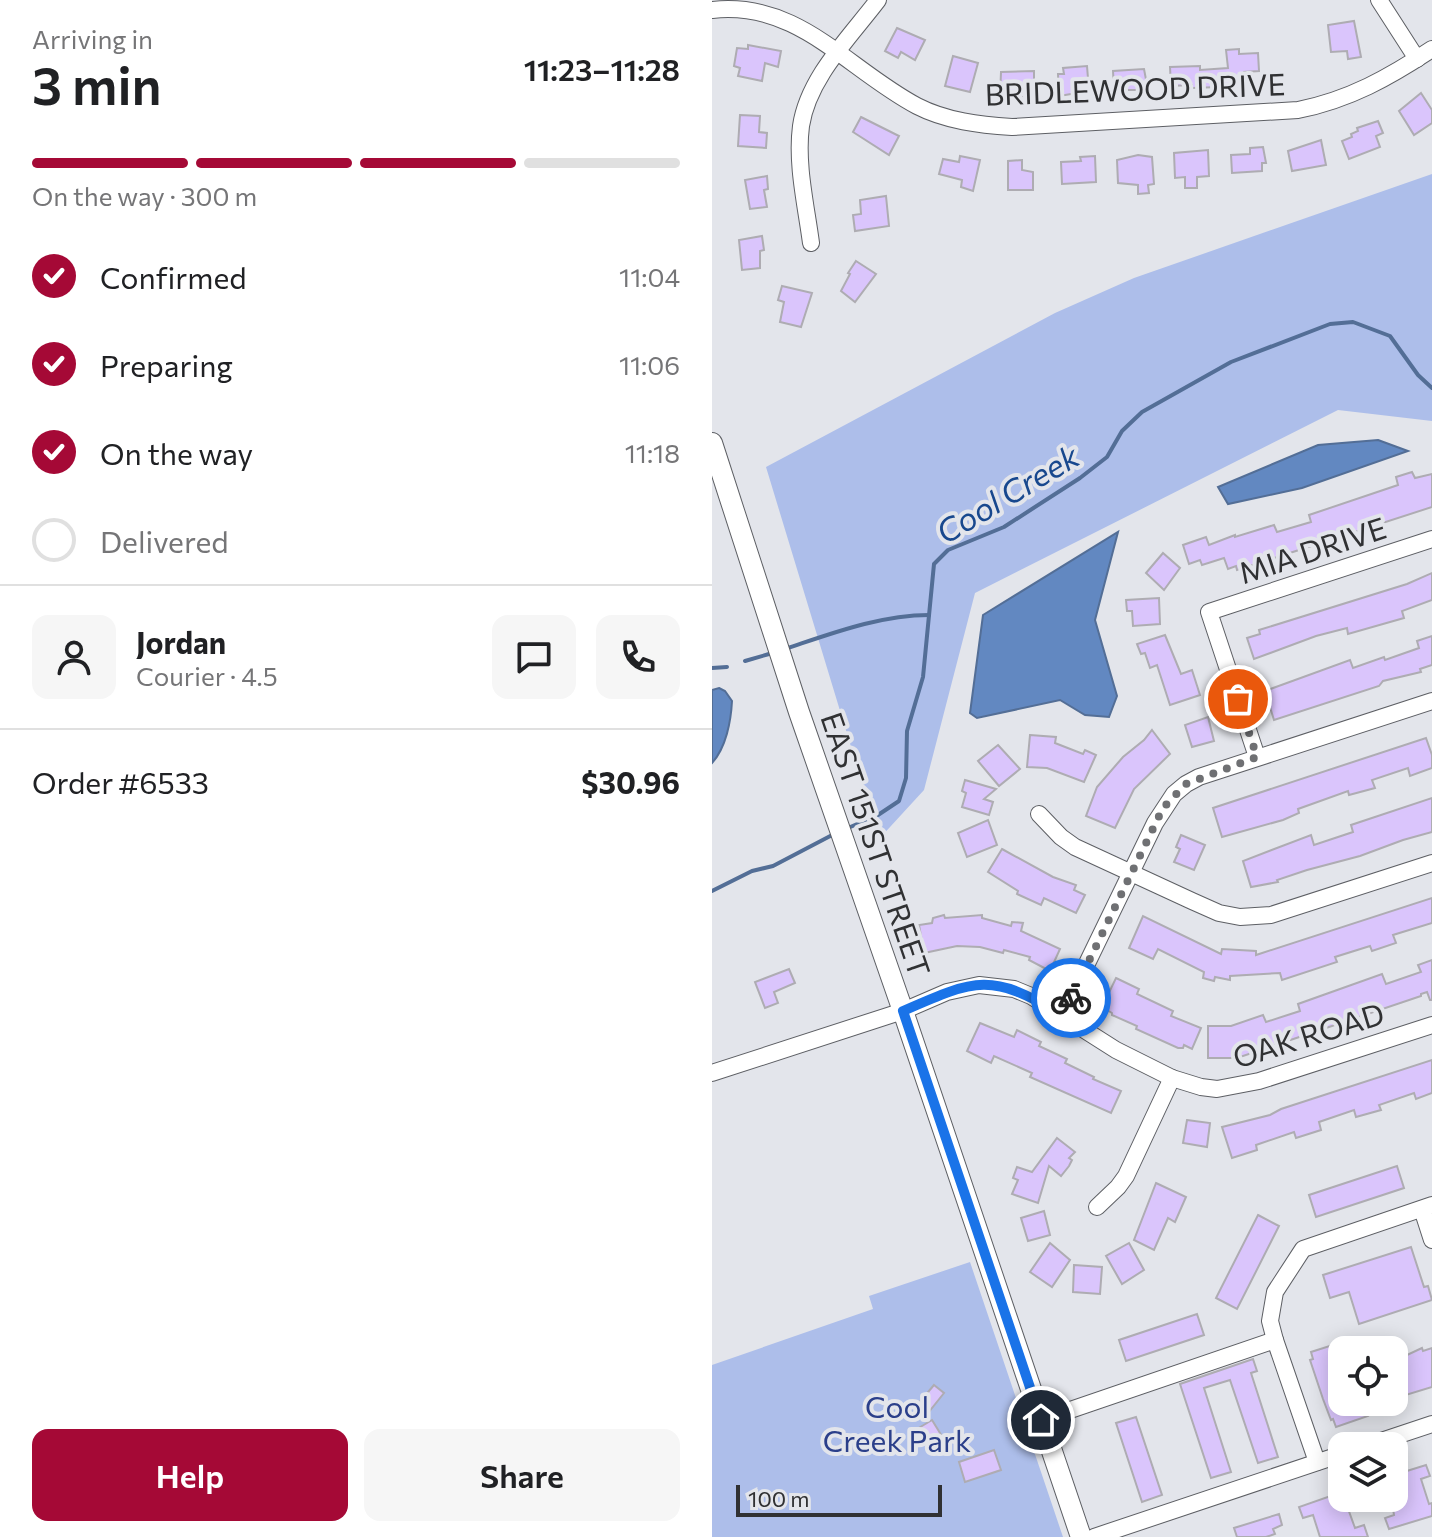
<!DOCTYPE html>
<meta charset="utf-8">
<style>
body{margin:0;font-family:Commissioner,sans-serif;background:#f6f6f6;color:#202124;height:100vh;display:flex;flex-direction:column;font-size:30px;white-space:nowrap}
*{box-sizing:border-box;margin:0}
p{font-size:26px;color:#757577}
.icon{flex:none;width:44px;height:44px;fill:none;stroke:currentColor;stroke-width:2;stroke-linecap:round;stroke-linejoin:round}
.map{position:relative;flex:1;overflow:hidden}
.details{display:flex;flex-direction:column;background:#fff;width:712px}
.details>*{flex:none}
.buttons{position:absolute;left:616px;top:1336px;display:grid;gap:16px}
.buttons a{display:grid;place-items:center;width:80px;height:80px;border-radius:16px;background:#fff;box-shadow:0 4px 20px #0003;font-size:40px}
.scale{position:absolute;left:24px;bottom:20px;width:206px;box-sizing:border-box;padding-left:8px;border:4px solid #303133;border-top:0;font-size:22px;line-height:28px;white-space:nowrap;color:#303133;-webkit-text-stroke:6px #e3e5eb;paint-order:stroke}
.pin{position:absolute;display:grid;place-items:center;width:68px;height:68px;color:#fff;margin:-34px;border:4px solid #fff;border-radius:50%;box-shadow:0 2px 8px #0007}
.courier{position:absolute;display:grid;place-items:center;width:80px;height:80px;margin:-40px;border:6px solid #1a73e8;border-radius:50%;background:#fff;color:#222;box-shadow:0 2px 10px #0007}
.head em{font-style:normal;font-weight:600}
.head div{display:flex;flex-direction:column-reverse}
.head{display:flex;align-items:center;justify-content:space-between;height:136px;padding:0 32px}
h1{font-size:52px;font-weight:600;line-height:60px}
.bar{display:grid;grid-template-columns:repeat(4,1fr);gap:12px 8px;align-content:center;height:96px;padding:0 32px}
.bar i{height:10px;border-radius:6px;background:#e0e0e0}
.bar .on{background:#a50936}
.bar p{grid-column:span 4}
.line{display:flex;align-items:center;gap:20px;padding:0 32px;border-top:2px solid #e0e0e0}
.line div{flex:1}
.round{display:grid;place-items:center;flex:none;width:84px;height:84px;border-radius:16px;background:#f6f6f6}
ol{padding:0 32px;list-style:none}
li{display:flex;align-items:center;gap:24px;height:88px}
li p{margin-inline-start:auto}
li .icon{padding:8px;border-radius:50%;background:#a50936;color:#fff;stroke-width:4}
li:last-child{color:#757577}
li i{width:44px;height:44px;border:4px solid #e0e0e0;border-radius:50%}
.action{display:flex;gap:16px;margin-top:auto;padding:16px 32px}
.action a{flex:1;height:92px;border-radius:16px;background:#a50936;color:#fff;font-size:32px;font-weight:600;line-height:92px;text-align:center}
.action a+a{background:#f6f6f6;color:#202124}
main{display:flex;flex:1;min-height:0}
.map>svg:first-child{display:block}
</style>
<main>
<section class="details">
<div class="head"><div><h1>3 min</h1><p>Arriving in</p></div><em>11:23–11:28</em></div>
<div class="bar"><i class="on"></i><i class="on"></i><i class="on"></i><i></i><p>On the way · 300 m</p></div>
<ol>
<li><svg class="icon" aria-label="check" viewBox="0 0 24 24"><path d="M5 12l5 5 9-10"/></svg>Confirmed<p>11:04</p></li>
<li><svg class="icon" aria-label="check" viewBox="0 0 24 24"><path d="M5 12l5 5 9-10"/></svg>Preparing<p>11:06</p></li>
<li><svg class="icon" aria-label="check" viewBox="0 0 24 24"><path d="M5 12l5 5 9-10"/></svg>On the way<p>11:18</p></li>
<li><i></i>Delivered</li>
</ol>
<div class="line" style="height:144px"><a class="round"><svg class="icon" aria-label="person" viewBox="0 0 24 24"><circle cx="12" cy="8" r="4"/><path d="M4 21q1-7 8-7t8 7"/></svg></a><div><b>Jordan</b><p>Courier · 4.5</p></div><a class="round"><svg class="icon" aria-label="chat" viewBox="0 0 24 24"><path d="M4 5h16v11H9l-5 4z"/></svg></a><a class="round"><svg class="icon" aria-label="phone" viewBox="0 0 24 24"><path d="M5 4h4l2 5-3 2q2 4 5 5l2-3 5 2v4C11 20 4 13 5 4z"/></svg></a></div>
<div class="line" style="height:104px"><div>Order #6533</div><b>$30.96</b></div>
<div class="action"><a>Help</a><a>Share</a></div>
</section>
<div class="map">
<svg width="720" height="1537" viewBox="0 0 720 1537">
<rect width="100%" height="100%" fill="#e3e5eb"/>
<g fill="#adbeea">
<polygon points="720,174 720,421 626,410 263,593 212,790 167,839 54,467 343,313 422,278"/>
<polygon points="258,1262 351,1537 0,1537 0,1365 161,1309 157,1296"/>
</g>
<g fill="#6288c1" stroke="#536e96" stroke-width="2">
<polygon points="666,440 696,451 590,488 516,504 506,487 606,445"/>
<polygon points="406,532 383,620 405,696 397,717 373,715 348,700 265,718 258,713 271,615"/>
<path d="M7 688 13 691 20 701C19 721 14 748 0 763V690Z"/>
</g>
<g fill="none" stroke-linecap="round" stroke-linejoin="round">
<g stroke="#536e96" stroke-width="4">
<path d="M76 648C121 633 169 615 217 615"/>
<polyline points="33,661 57,654"/>
<polyline points="0,668 15,667"/>
<polyline points="136,828 166,815 187,801 194,778 195,731 211,677 222,564 236,550 292,527 368,478 395,457 410,431 430,412 519,362 618,324 641,322 678,336 706,375 720,388"/>
<polyline points="0,891 40,871 61,866 124,833"/>
</g>
</g>
<g fill="#dac5fc" stroke="#aeacb2" stroke-width="2">
<polygon points="642,21 649,57 636,59 635,51 619,52 616,25"/>
<polygon points="185,28 213,40 203,60 189,52 186,58 173,51"/>
<polygon points="36,45 69,51 66,67 53,63 50,81 26,76 28,68 22,66 25,48 36,49"/>
<polygon points="527,49 527,54 546,53 547,71 532,72 534,86 480,88 480,85 459,86 458,67 488,66 488,70 516,68 514,50"/>
<polygon points="241,56 266,63 258,92 233,86"/>
<polygon points="375,66 377,91 347,96 346,74 352,74 351,68"/>
<polygon points="432,69 436,90 402,90 401,71"/>
<polygon points="322,71 322,96 288,97 289,72"/>
<polygon points="709,93 720,110 720,123 702,135 687,111"/>
<polygon points="28,115 48,116 47,132 55,133 54,148 26,146"/>
<polygon points="149,117 187,136 177,155 141,132"/>
<polygon points="666,121 671,133 664,136 668,147 637,159 630,141 640,137 639,134 646,131 645,128"/>
<polygon points="609,140 614,165 580,171 576,151"/>
<polygon points="551,147 554,163 550,163 550,171 520,173 519,155 538,154 538,148"/>
<polygon points="496,150 497,176 485,177 485,188 473,188 473,177 463,178 462,153"/>
<polygon points="426,155 440,157 442,184 436,185 437,193 426,194 426,185 406,183 405,160"/>
<polygon points="248,156 268,160 261,191 249,187 250,180 227,174 231,159 247,162"/>
<polygon points="383,156 384,182 350,184 349,162 369,161 368,157"/>
<polygon points="310,160 310,170 321,172 321,190 296,190 296,161"/>
<polygon points="55,176 56,189 52,190 55,207 38,209 33,180"/>
<polygon points="174,196 177,226 143,231 141,215 149,214 148,200"/>
<polygon points="50,236 52,250 48,251 48,268 30,270 27,240"/>
<polygon points="144,261 164,274 143,302 129,291 138,274 136,273"/>
<polygon points="70,286 100,293 89,327 68,322 72,302 66,300"/>
<polygon points="700,472 703,478 720,474 720,507 525,570 524,566 516,569 512,558 490,565 488,560 477,564 471,545 494,537 497,545 523,535 523,537 562,525 565,532 599,522 597,515 686,485 684,477"/>
<polygon points="451,553 468,568 452,590 434,573"/>
<polygon points="720,573 720,600 690,611 692,618 636,634 635,628 604,636 542,659 535,638 548,634 547,630 695,584"/>
<polygon points="447,598 448,624 421,626 420,611 415,611 414,600"/>
<polygon points="453,635 469,674 480,670 488,695 458,705 445,665 438,668 433,653 429,654 425,644"/>
<polygon points="720,636 720,665 708,669 709,672 671,681 667,686 562,720 553,691 638,660 641,668 672,657 673,660 707,648 705,641"/>
<polygon points="496,717 502,741 480,747 473,725"/>
<polygon points="440,730 458,754 422,789 403,828 374,816 385,787 411,757 432,740"/>
<polygon points="318,735 344,737 343,743 371,754 373,750 384,755 372,782 335,768 315,767"/>
<polygon points="714,738 720,755 720,768 698,776 696,768 660,780 663,788 637,795 636,791 586,809 587,813 571,820 510,837 501,808"/>
<polygon points="286,745 308,769 287,786 266,761"/>
<polygon points="253,780 284,789 272,799 281,802 277,815 250,807 254,793 250,791"/>
<polygon points="720,798 720,832 691,840 648,856 595,870 565,880 566,882 539,887 531,861 599,835 602,845 641,832 639,825"/>
<polygon points="276,820 285,845 255,857 246,833"/>
<polygon points="469,835 493,845 482,870 462,862 468,849 464,847"/>
<polygon points="290,849 341,877 364,885 362,890 373,895 364,913 332,898 329,905 305,894 306,891 276,872"/>
<polygon points="720,898 720,923 681,935 684,943 660,951 658,946 623,957 625,962 570,980 568,973 518,976 518,980 503,977 502,981 491,978 492,972 446,949 441,959 417,948 431,916 509,954 510,949 544,951 544,955"/>
<polygon points="232,915 233,918 270,915 270,918 299,926 300,922 311,923 309,931 348,949 338,971 317,960 318,957 292,950 291,953 268,947 245,946 212,953 207,925 220,923 221,918"/>
<polygon points="720,960 720,1000 718,1000 715,992 709,994 709,996 525,1058 496,1058 496,1026 519,1026 551,1015 554,1022 588,1011 586,1004 670,974 674,984 709,972 706,965"/>
<polygon points="77,969 83,983 62,992 66,1003 53,1008 43,982"/>
<polygon points="404,978 427,989 425,994 461,1011 459,1016 489,1028 480,1049 472,1045 471,1048 466,1048 424,1029 425,1026 400,1015 400,1013 390,1007"/>
<polygon points="268,1023 302,1037 305,1030 329,1042 327,1046 355,1059 353,1063 382,1077 381,1079 409,1091 399,1113 318,1077 320,1073 282,1056 279,1063 255,1051"/>
<polygon points="720,1060 720,1093 704,1099 702,1093 667,1105 669,1110 644,1117 642,1110 607,1122 609,1130 584,1138 582,1132 544,1145 545,1150 520,1158 510,1127 558,1115 569,1109"/>
<polygon points="475,1120 498,1123 495,1147 471,1143"/>
<polygon points="345,1138 363,1152 357,1158 360,1160 357,1166 349,1176 337,1166 326,1203 300,1194 306,1180 301,1178 305,1167 320,1172"/>
<polygon points="685,1166 692,1188 604,1217 597,1195"/>
<polygon points="444,1183 474,1197 463,1222 456,1218 442,1250 422,1240"/>
<polygon points="332,1211 338,1235 316,1241 309,1218"/>
<polygon points="546,1215 567,1226 525,1309 504,1298"/>
<polygon points="338,1243 358,1260 340,1287 318,1272"/>
<polygon points="417,1243 432,1270 410,1284 394,1256"/>
<polygon points="699,1247 712,1287 716,1286 720,1300 647,1324 637,1292 618,1298 611,1275"/>
<polygon points="362,1265 390,1267 388,1294 361,1292"/>
<polygon points="485,1314 492,1335 414,1361 407,1340"/>
<polygon points="630,1342 630,1402 650,1402 656,1416 624,1427 621,1419 619,1420 611,1399 598,1360 601,1359 599,1352"/>
<polygon points="710,1348 711,1351 720,1348 720,1387 684,1398 682,1361"/>
<polygon points="541,1359 545,1371 539,1373 566,1457 546,1463 518,1380 492,1388 519,1472 499,1478 468,1384"/>
<polygon points="222,1385 232,1393 216,1413 206,1404"/>
<polygon points="424,1417 450,1495 430,1502 404,1423"/>
<polygon points="220,1420 236,1446 221,1455 205,1429"/>
<polygon points="282,1450 289,1470 253,1482 247,1462"/>
<polygon points="714,1465 718,1476 709,1479 717,1504 720,1503 720,1516 677,1529 673,1518 682,1515 681,1509 684,1508 682,1475"/>
<polygon points="630,1492 643,1528 652,1525 656,1537 608,1537 601,1515 591,1518 587,1507"/>
<polygon points="567,1514 570,1525 561,1529 563,1534 554,1537 525,1537 522,1528"/>
</g>
<g fill="none" stroke-linecap="round" stroke-linejoin="round">
<g stroke="#5d5f64" stroke-width="18">
<g id="minor">
<polyline points="667,0 705,59"/>
<path d="M0 10C86 0 135 69 205 106 234 121 268 125 300 127L586 110C637 100 678 77 720 49"/>
<path d="M99 243C94 205 84 164 89 126 96 78 138 37 166 0"/>
<polyline points="545,757 497,612 720,539"/>
<polyline points="327,814 349,837 363,847 480,901 507,913 528,917 559,915 720,863"/>
<polyline points="350,1015 443,823 462,794 474,784 487,777 720,701"/>
<polyline points="0,1073 191,1011 235,992 267,985 302,989 319,996 404,1050 460,1078 489,1087 505,1089 547,1081 720,1025"/>
<polyline points="385,1207 406,1187 414,1176 460,1078"/>
<polyline points="710,1209 720,1240"/>
<polyline points="329,1420 563,1340"/>
<polyline points="654,1446 720,1424"/>
<polyline points="605,1462 563,1340 558,1321 563,1292 591,1249 720,1205"/>
<polyline points="382,1537 630,1454"/>
</g>
</g>
<g stroke="#5d5f64" stroke-width="22">
<polyline id="tertiary" points="0,443 87,712 191,1011 369,1537"/>
</g>
<use href="#minor" stroke="#fff" stroke-width="16"/>
<use href="#tertiary" stroke="#fff" stroke-width="20"/>
</g>
<g fill="none" stroke-linecap="round" stroke-linejoin="round">
<polyline stroke="#6f7073" stroke-width="8" stroke-dasharray="0 14.4" points="359,998 451,808 474,784 545,757 526,699"/>
<path stroke="#1a73e8" stroke-width="10" d="M329 1420 191 1011C264 979 279 972 350 1015L359 998"/>
</g>
<g text-anchor="middle" dominant-baseline="central" stroke-width="8" stroke-linejoin="round" paint-order="stroke">
<g font-size="30" fill="#303133" stroke="#e3e5eb">
<text transform="translate(423 88) rotate(-2)">BRIDLEWOOD DRIVE</text>
<text transform="translate(600 549) rotate(-18)">MIA DRIVE</text>
<text transform="translate(165 844) rotate(71)">EAST 151ST STREET</text>
<text transform="translate(596 1034) rotate(-17)">OAK ROAD</text>
</g>
<g font-size="30" fill="#2b3f8a" stroke="#e3e5eb">
<text x="185" y="1405">Cool<tspan x="185" dy="34">Creek Park</tspan></text>
</g>
<g font-size="32" font-style="italic" fill="#18488e" stroke="#e3e5eb">
<text transform="translate(295 493) rotate(-31)">Cool Creek</text>
</g>
</g>
</svg>
<div class="buttons">
<a><svg class="icon" aria-label="locate" viewBox="0 0 24 24"><circle cx="12" cy="12" r="6"/><path d="M12 2v4M12 18v4M2 12h4M18 12h4"/></svg></a>
<a><svg class="icon" aria-label="layers" viewBox="0 0 24 24"><path d="M12 4l9 5-9 5-9-5zM3 14l9 5 9-5"/></svg></a>
</div>
<div class="scale">100 m</div>
<div class="pin" style="left:526px;top:699px;background:#ea580c"><svg class="icon" aria-label="bag" viewBox="0 0 24 24"><path d="M5 8h14l-1 12H6zM9 8a3 3 0 0 1 6 0"/></svg></div>
<div class="pin" style="left:329px;top:1420px;background:#1f2937"><svg class="icon" aria-label="home" viewBox="0 0 24 24"><path d="M3 11l9-7 9 7M6 9v11h12V9"/></svg></div>
<div class="courier" style="left:359px;top:998px"><svg class="icon" aria-label="bike" viewBox="0 0 24 24"><circle cx="6" cy="16" r="4"/><circle cx="18" cy="16" r="4"/><path d="M6 16l4-8h5l3 8M10 8l3 8H6M13 5h3"/></svg></div>
</div>
</main>
